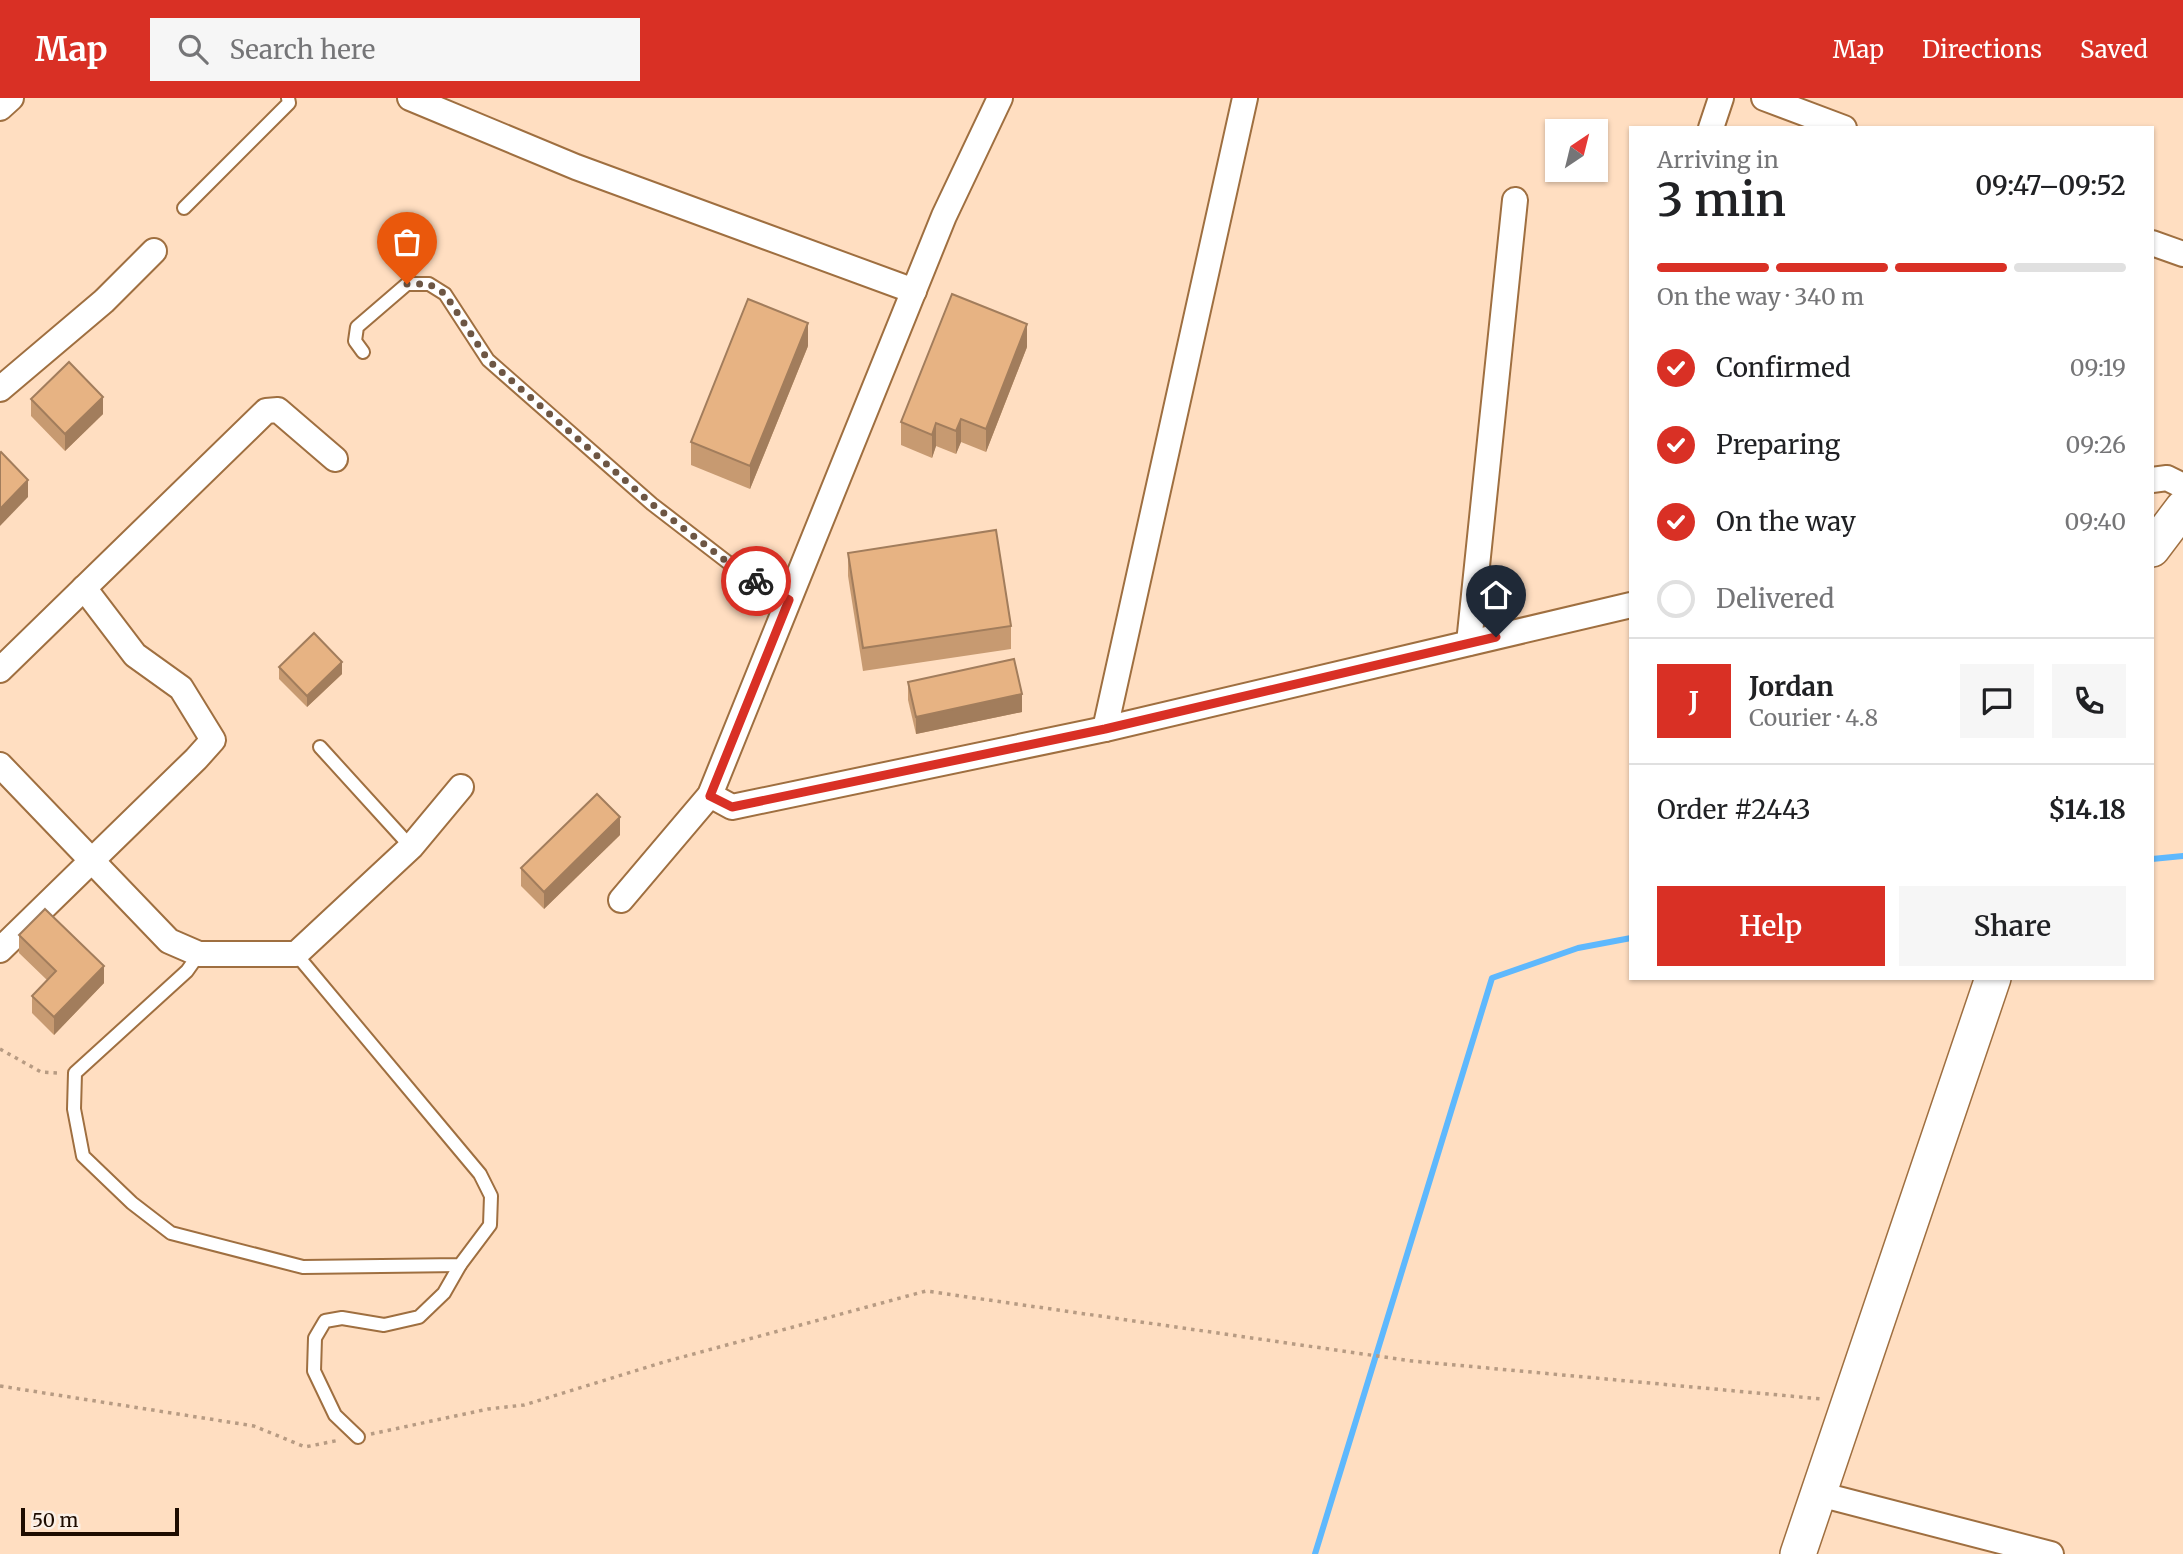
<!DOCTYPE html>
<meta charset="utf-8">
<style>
body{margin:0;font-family:Merriweather,serif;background:#f6f6f6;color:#202124;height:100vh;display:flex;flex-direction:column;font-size:26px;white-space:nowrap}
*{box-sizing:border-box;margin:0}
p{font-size:23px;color:#757577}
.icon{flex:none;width:38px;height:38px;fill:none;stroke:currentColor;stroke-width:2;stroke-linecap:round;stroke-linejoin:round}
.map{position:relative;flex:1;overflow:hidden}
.side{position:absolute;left:1629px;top:28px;width:525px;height:854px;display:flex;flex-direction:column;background:#fff;border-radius:0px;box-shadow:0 2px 5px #0004}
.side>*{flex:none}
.needle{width:46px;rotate:35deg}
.buttons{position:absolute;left:1545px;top:21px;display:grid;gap:14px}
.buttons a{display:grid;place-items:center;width:63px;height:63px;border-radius:0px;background:#fff;box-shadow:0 2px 5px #0004;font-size:35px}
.scale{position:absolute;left:21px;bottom:18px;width:158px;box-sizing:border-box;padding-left:7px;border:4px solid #1e0c00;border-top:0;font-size:19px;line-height:24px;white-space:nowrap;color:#1e0c00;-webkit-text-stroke:5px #fbf0e6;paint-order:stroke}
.pin{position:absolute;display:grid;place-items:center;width:60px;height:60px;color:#fff;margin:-72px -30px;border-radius:50% 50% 50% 0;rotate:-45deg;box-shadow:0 0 7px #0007}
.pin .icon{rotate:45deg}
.courier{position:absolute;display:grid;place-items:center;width:70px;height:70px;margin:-35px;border:5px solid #d93025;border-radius:50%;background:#fff;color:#222;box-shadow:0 2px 9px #0007}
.summary em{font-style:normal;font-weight:600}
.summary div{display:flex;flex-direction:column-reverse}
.summary{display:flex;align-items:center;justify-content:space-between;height:119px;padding:0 28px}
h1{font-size:46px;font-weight:600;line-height:52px}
.bar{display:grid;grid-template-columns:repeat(4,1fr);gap:10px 7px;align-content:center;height:84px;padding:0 28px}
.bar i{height:9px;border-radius:5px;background:#e0e0e0}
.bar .on{background:#d93025}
.bar p{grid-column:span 4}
.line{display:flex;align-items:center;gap:18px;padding:0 28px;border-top:2px solid #e0e0e0}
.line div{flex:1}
.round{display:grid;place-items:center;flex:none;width:74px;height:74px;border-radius:0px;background:#f6f6f6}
ol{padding:0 28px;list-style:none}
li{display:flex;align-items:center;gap:21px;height:77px}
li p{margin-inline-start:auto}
li .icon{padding:7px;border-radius:50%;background:#d93025;color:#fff;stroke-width:4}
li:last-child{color:#757577}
li i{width:38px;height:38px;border:4px solid #e0e0e0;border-radius:50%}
.action{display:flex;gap:14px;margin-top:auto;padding:14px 28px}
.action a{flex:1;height:80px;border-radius:0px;background:#d93025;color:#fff;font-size:28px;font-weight:600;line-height:80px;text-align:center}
.action a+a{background:#f6f6f6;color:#202124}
header{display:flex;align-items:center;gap:42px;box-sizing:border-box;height:98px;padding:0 35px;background:#d93025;color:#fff}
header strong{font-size:33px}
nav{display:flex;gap:38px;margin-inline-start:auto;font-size:24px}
.search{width:490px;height:63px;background:#f6f6f6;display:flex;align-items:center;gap:18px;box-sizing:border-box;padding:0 24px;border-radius:0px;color:#757577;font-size:26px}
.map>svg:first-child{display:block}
</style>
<header>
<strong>Map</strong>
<div class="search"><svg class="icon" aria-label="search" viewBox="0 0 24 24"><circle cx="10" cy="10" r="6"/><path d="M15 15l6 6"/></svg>Search here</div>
<nav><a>Map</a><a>Directions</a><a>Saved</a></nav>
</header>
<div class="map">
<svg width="2183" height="1456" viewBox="0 0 2183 1456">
<rect width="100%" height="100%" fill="#ffdec1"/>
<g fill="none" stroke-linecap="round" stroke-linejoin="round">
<g stroke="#5eb8fd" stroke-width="6">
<polyline points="2152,761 2183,758"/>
<polyline points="1315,1456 1492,880 1578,850 1631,840"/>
</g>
<g stroke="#9f6f40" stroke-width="16">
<g id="lane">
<polyline points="184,110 289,5 288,0"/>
<polyline points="363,254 355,243 357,229 407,186 429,186 445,196 488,262 652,406 739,473 789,503"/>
<polyline points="320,649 411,749"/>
<polyline points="199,856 187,873 75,975 74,1011 83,1058 132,1105 171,1135 303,1169 460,1167 490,1127 491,1098 480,1076 296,856"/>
<polyline points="358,1339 335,1317 314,1273 315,1240 325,1223 342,1220 384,1227 419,1219 444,1195 460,1167"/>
</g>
</g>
<g stroke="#9f6f40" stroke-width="28">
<g id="street">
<polyline points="410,0 576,69 914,193"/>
<polyline points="1764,0 1844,30"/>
<polyline points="0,10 11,0"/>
<polyline points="1711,30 1721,0"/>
<polyline points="2152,145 2183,156"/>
<polyline points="0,291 104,203 154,153"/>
<polyline points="2152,382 2167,380 2183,388"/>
<polyline points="1469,545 1515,102"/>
<polyline points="0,572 266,313 278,312 335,361"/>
<polyline points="1105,631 1245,0"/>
<polyline points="0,667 169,843 199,856 296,856 411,749 461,689"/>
<polyline points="710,697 732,709 1105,631 1631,507"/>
<polyline points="621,802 710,697 944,118 1000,0"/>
<polyline points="0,852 196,661 213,642 181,590 135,557 84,490"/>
<polyline points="1819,1396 2051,1456"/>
</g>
</g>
<g stroke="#9f6f40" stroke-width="38">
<g id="secondary">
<polyline points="2152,451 2183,410"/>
<polyline points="1798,1456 1993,880"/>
</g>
</g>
<g stroke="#b79b83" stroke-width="3.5" stroke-dasharray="3.5 5" stroke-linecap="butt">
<polyline points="0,951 41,974 59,975"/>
<polyline points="0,1288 254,1328 305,1349 340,1342"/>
<polyline points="371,1336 488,1311 524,1307 664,1264 926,1193 1412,1263 1822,1301"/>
</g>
<use href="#lane" stroke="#fff" stroke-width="12"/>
<use href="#street" stroke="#fff" stroke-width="24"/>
<use href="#secondary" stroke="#fff" stroke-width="35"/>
</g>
<g fill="#c79a71">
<polygon points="808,248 750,391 691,367 691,344"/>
<polygon points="1027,249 986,354 961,344 956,356 936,348 932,360 901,347 901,324"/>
<polygon points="31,301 103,316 65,353 31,318"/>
<polygon points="848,455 1011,528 1011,551 863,573 848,478"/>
<polygon points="279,569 342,576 307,609 279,581"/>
<polygon points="908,584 1022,614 916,636 908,602"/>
<polygon points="620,737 544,811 521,788 521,770"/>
<polygon points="19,837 104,885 54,937 32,915 32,898 47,882 19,855"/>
</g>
<g fill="#a27d5c">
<polygon points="808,225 808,248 750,391 750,368"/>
<polygon points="1027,226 1027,249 986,354 986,331"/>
<polygon points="103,299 103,316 65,353 65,336"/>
<polygon points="961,321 961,344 956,356 956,333"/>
<polygon points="936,325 936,348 932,360 932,337"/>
<polygon points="28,382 28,399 0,428 0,411"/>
<polygon points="342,564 342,576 307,609 307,598"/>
<polygon points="1022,596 1022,614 916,636 916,619"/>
<polygon points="620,719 620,737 544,811 544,794"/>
<polygon points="104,868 104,885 54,937 54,919"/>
</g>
<g fill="#e7b383" stroke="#a27d5c" stroke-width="2">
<polygon points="952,196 1027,226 986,331 961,321 956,333 936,325 932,337 901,324"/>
<polygon points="748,201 808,225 750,368 691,344"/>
<polygon points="69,264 103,299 65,336 31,301"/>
<polygon points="1,354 28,382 0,411 0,355"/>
<polygon points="996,432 1011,528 863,550 848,455"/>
<polygon points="314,535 342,564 307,598 279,569"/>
<polygon points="1014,561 1022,596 916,619 908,584"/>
<polygon points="597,696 620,719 544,794 521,770"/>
<polygon points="45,811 104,868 54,919 32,898 56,873 19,837"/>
</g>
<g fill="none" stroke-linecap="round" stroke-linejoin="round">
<polyline stroke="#6d5644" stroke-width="7" stroke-dasharray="0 12.6" points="407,186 429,186 445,196 488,262 652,406 739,473 756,483"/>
<polyline stroke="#d93025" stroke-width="9" points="756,483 789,502 710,698 732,709 1105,631 1496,539"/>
</g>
</svg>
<div class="buttons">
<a><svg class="needle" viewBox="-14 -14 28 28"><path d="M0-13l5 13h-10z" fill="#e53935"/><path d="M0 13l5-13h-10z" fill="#757577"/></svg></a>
</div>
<div class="scale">50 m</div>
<div class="pin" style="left:407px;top:186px;background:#ea580c"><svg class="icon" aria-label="bag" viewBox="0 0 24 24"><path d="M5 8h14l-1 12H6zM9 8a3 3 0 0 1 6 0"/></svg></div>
<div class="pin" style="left:1496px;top:539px;background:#1f2937"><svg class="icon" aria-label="home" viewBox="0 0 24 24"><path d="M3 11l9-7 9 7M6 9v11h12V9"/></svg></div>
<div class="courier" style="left:756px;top:483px"><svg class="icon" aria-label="bike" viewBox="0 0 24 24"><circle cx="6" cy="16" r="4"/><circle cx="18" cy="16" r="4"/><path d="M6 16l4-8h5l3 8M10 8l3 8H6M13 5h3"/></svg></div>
<section class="side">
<div class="summary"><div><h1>3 min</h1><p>Arriving in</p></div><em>09:47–09:52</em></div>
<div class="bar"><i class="on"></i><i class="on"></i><i class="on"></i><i></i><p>On the way · 340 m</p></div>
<ol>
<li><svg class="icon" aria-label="check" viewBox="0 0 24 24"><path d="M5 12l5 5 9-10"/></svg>Confirmed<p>09:19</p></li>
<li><svg class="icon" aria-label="check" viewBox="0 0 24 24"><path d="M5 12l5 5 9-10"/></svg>Preparing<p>09:26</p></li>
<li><svg class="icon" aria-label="check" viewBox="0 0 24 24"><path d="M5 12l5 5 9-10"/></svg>On the way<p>09:40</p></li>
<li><i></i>Delivered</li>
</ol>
<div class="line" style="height:126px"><b class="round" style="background:#d93025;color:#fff">J</b><div><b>Jordan</b><p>Courier · 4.8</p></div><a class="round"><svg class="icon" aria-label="chat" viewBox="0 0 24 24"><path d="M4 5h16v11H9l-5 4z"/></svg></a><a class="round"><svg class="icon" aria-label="phone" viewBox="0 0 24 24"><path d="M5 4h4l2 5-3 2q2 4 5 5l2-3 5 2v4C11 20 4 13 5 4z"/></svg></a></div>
<div class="line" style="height:91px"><div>Order #2443</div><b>$14.18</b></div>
<div class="action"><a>Help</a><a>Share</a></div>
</section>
</div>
